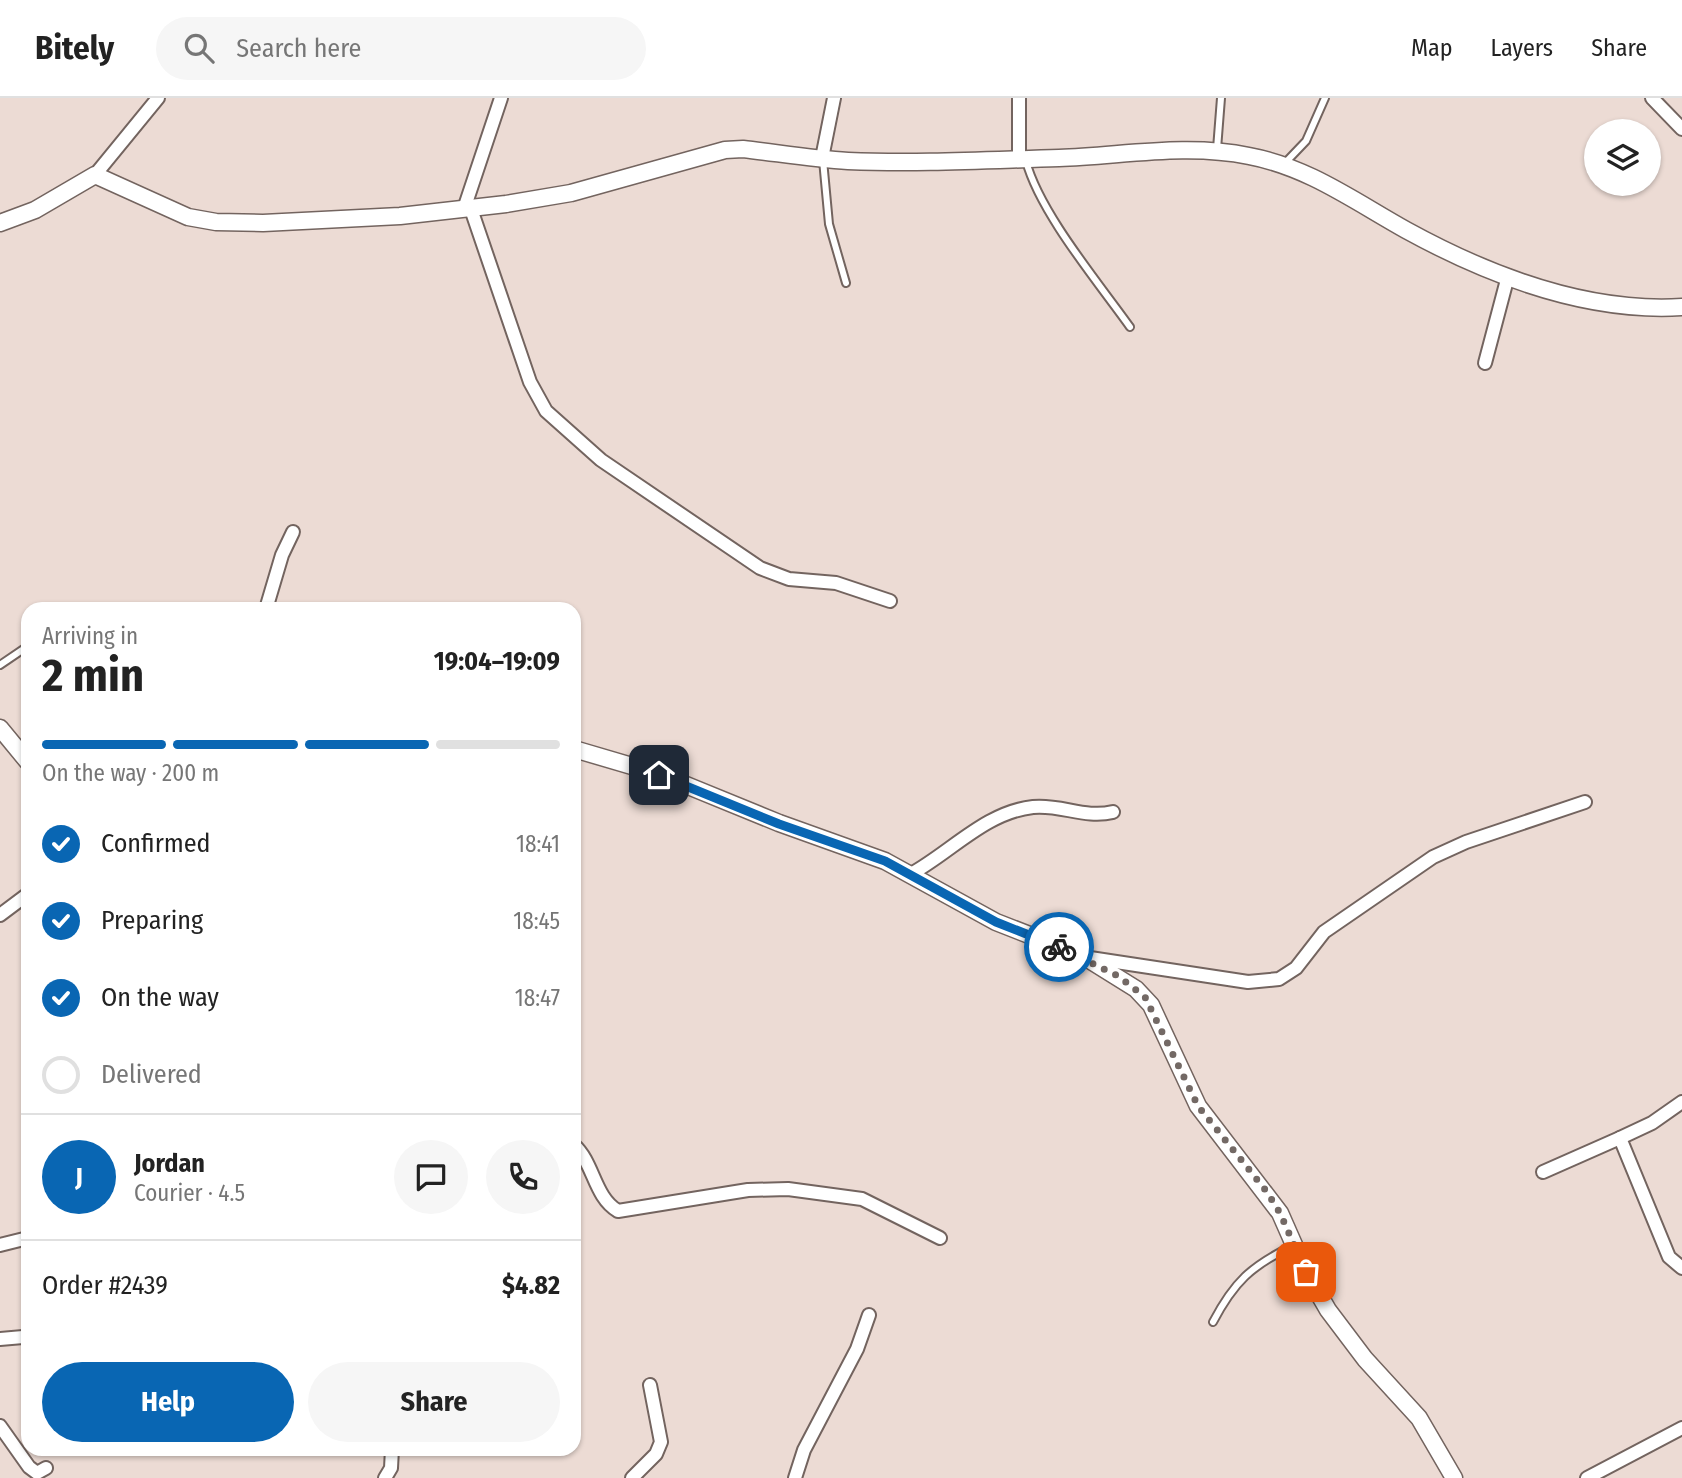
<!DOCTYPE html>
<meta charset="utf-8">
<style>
body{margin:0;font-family:"Fira Sans Condensed",sans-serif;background:#f6f6f6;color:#222;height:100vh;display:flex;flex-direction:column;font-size:26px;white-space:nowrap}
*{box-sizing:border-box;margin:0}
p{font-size:23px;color:#767676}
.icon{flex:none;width:38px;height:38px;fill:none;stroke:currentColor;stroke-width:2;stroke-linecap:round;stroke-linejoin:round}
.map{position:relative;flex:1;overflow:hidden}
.sheet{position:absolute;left:21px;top:504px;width:560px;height:854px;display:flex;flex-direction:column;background:#fff;border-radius:21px;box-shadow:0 2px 5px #0004}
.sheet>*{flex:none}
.buttons{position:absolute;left:1584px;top:21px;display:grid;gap:14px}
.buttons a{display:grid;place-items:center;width:77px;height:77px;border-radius:50%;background:#fff;box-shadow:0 2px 5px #0004;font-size:35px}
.pin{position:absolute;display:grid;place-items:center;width:60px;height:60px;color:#fff;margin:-30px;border-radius:14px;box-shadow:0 4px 10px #0006}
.courier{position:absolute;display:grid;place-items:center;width:70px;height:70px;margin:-35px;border:5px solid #0966b3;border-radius:50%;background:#fff;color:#222;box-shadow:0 2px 9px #0007}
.overview em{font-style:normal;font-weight:700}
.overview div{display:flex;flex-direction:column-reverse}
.overview{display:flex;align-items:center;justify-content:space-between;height:119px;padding:0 21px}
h1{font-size:46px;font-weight:700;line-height:52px}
.bar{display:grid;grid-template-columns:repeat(4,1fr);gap:10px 7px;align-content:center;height:84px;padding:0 21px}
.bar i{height:9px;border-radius:5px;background:#e0e0e0}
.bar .current{background:#0966b3}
.bar p{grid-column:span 4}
.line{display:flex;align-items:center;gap:18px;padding:0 21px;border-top:2px solid #e0e0e0}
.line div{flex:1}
.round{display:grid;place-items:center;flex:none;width:74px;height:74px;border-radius:37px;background:#f6f6f6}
ol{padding:0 21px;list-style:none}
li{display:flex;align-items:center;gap:21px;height:77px}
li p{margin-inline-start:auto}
li .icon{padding:7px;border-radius:50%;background:#0966b3;color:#fff;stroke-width:4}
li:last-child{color:#767676}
li i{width:38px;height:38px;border:4px solid #e0e0e0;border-radius:50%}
.action{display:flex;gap:14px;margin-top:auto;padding:14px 21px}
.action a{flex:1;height:80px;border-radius:42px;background:#0966b3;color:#fff;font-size:28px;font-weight:700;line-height:80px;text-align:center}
.action a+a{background:#f6f6f6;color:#222}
header{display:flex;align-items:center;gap:42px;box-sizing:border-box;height:98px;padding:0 35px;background:#fff;border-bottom:2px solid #e0e0e0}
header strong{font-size:33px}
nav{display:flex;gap:38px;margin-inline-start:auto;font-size:24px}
.search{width:490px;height:63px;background:#f6f6f6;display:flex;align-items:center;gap:18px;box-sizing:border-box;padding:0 24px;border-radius:38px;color:#767676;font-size:26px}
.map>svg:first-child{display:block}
</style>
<header>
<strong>Bitely</strong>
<div class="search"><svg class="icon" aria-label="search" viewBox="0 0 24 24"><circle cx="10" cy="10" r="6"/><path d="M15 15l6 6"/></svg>Search here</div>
<nav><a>Map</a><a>Layers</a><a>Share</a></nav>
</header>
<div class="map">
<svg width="1682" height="1380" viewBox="0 0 1682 1380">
<rect width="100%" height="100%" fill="#ecdbd4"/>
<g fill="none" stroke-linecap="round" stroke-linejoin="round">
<g stroke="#73645f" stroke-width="10">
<g id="service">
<polyline points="1217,51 1221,0"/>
<polyline points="823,62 829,126 846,185"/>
<path d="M1026 63C1040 115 1098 184 1130 229"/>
<polyline points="1285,65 1306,43 1325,0"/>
<polyline points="0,567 28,548"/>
<path d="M1213 1224C1234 1184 1251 1168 1292 1148"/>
</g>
</g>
<g stroke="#73645f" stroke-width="16">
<g id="minor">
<polyline points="1019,0 1019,61"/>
<polyline points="1652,0 1682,31"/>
<polyline points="822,60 834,0"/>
<polyline points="95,77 158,0"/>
<polyline points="464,111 501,0"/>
<polyline points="471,111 530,284 546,313 601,362 760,470 789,481 836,485 890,503"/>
<polyline points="1485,265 1508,178"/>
<polyline points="266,511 282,457 293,434"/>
<path d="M911 776C951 754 986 714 1033 709 1061 706 1085 721 1113 714"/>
<polyline points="0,817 28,796"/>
<polyline points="1090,860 1248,884 1279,881 1296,870 1324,834 1433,759 1466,744 1585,704"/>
<polyline points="1682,1004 1652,1025 1620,1040 1669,1159 1682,1170"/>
<path d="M574 1047C594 1065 594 1099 618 1113L748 1092 788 1091 862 1101 940 1140"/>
<polyline points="1543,1074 1620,1040"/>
<polyline points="0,1147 28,1140"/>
<polyline points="0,1241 23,1239"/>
<polyline points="0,1328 29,1369 37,1375 46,1370"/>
<polyline points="385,1380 391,1370 392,1351"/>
<polyline points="632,1380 656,1356 661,1344 650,1287"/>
<polyline points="795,1380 804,1352 857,1251 869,1217"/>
<polyline points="1587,1380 1682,1330"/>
</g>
</g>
<g stroke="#73645f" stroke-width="19">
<g id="tertiary">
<path d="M0 125 35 112 95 77 188 119 216 124 263 125 400 118 506 106 571 95 725 52 743 51C778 55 813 61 848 63 918 66 989 62 1059 60 1122 58 1186 45 1249 58 1308 69 1354 103 1406 132 1488 177 1587 215 1682 209"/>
<polyline points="0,630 28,664"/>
<polyline points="574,651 659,676 779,725 885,763 996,824 1083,858 1136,891 1151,907 1198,1008 1280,1115 1306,1174 1328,1212 1365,1261 1419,1320 1454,1380"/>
</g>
</g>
<use href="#service" stroke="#fff" stroke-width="6"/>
<use href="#minor" stroke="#fff" stroke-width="12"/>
<use href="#tertiary" stroke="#fff" stroke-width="16"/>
</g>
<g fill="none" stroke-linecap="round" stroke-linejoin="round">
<polyline stroke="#736965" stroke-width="7" stroke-dasharray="0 12.6" points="1059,849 1118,878 1145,899 1198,1008 1267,1094 1280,1115 1306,1174"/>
<polyline stroke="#0966b3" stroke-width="9" points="659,677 779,726 885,763 996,824 1059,849"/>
</g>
</svg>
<div class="buttons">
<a><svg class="icon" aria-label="layers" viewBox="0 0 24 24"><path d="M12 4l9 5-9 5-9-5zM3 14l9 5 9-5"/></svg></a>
</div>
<div class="pin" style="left:1306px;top:1174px;background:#ea580c"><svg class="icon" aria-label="bag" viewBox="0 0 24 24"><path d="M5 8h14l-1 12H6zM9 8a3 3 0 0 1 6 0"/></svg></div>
<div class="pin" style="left:659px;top:677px;background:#1f2937"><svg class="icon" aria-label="home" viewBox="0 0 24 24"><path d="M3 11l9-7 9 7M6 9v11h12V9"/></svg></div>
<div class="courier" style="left:1059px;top:849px"><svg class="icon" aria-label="bike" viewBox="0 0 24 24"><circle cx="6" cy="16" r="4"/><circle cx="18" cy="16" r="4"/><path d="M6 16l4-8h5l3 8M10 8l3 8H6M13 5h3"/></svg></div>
<section class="sheet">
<div class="overview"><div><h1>2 min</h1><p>Arriving in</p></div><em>19:04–19:09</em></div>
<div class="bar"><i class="current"></i><i class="current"></i><i class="current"></i><i></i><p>On the way · 200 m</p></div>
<ol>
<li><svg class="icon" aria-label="check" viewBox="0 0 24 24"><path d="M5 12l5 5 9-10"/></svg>Confirmed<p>18:41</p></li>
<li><svg class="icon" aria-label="check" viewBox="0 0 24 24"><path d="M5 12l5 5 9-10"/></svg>Preparing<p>18:45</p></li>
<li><svg class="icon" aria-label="check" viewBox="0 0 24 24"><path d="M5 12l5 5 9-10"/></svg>On the way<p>18:47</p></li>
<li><i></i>Delivered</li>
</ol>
<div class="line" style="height:126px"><b class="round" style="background:#0966b3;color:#fff">J</b><div><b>Jordan</b><p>Courier · 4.5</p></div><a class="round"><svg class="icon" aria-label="chat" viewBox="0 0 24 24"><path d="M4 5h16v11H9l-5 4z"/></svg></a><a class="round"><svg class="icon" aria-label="phone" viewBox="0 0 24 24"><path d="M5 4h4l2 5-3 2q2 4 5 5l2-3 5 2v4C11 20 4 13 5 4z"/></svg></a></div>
<div class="line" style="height:91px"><div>Order #2439</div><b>$4.82</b></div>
<div class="action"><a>Help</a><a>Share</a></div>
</section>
</div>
